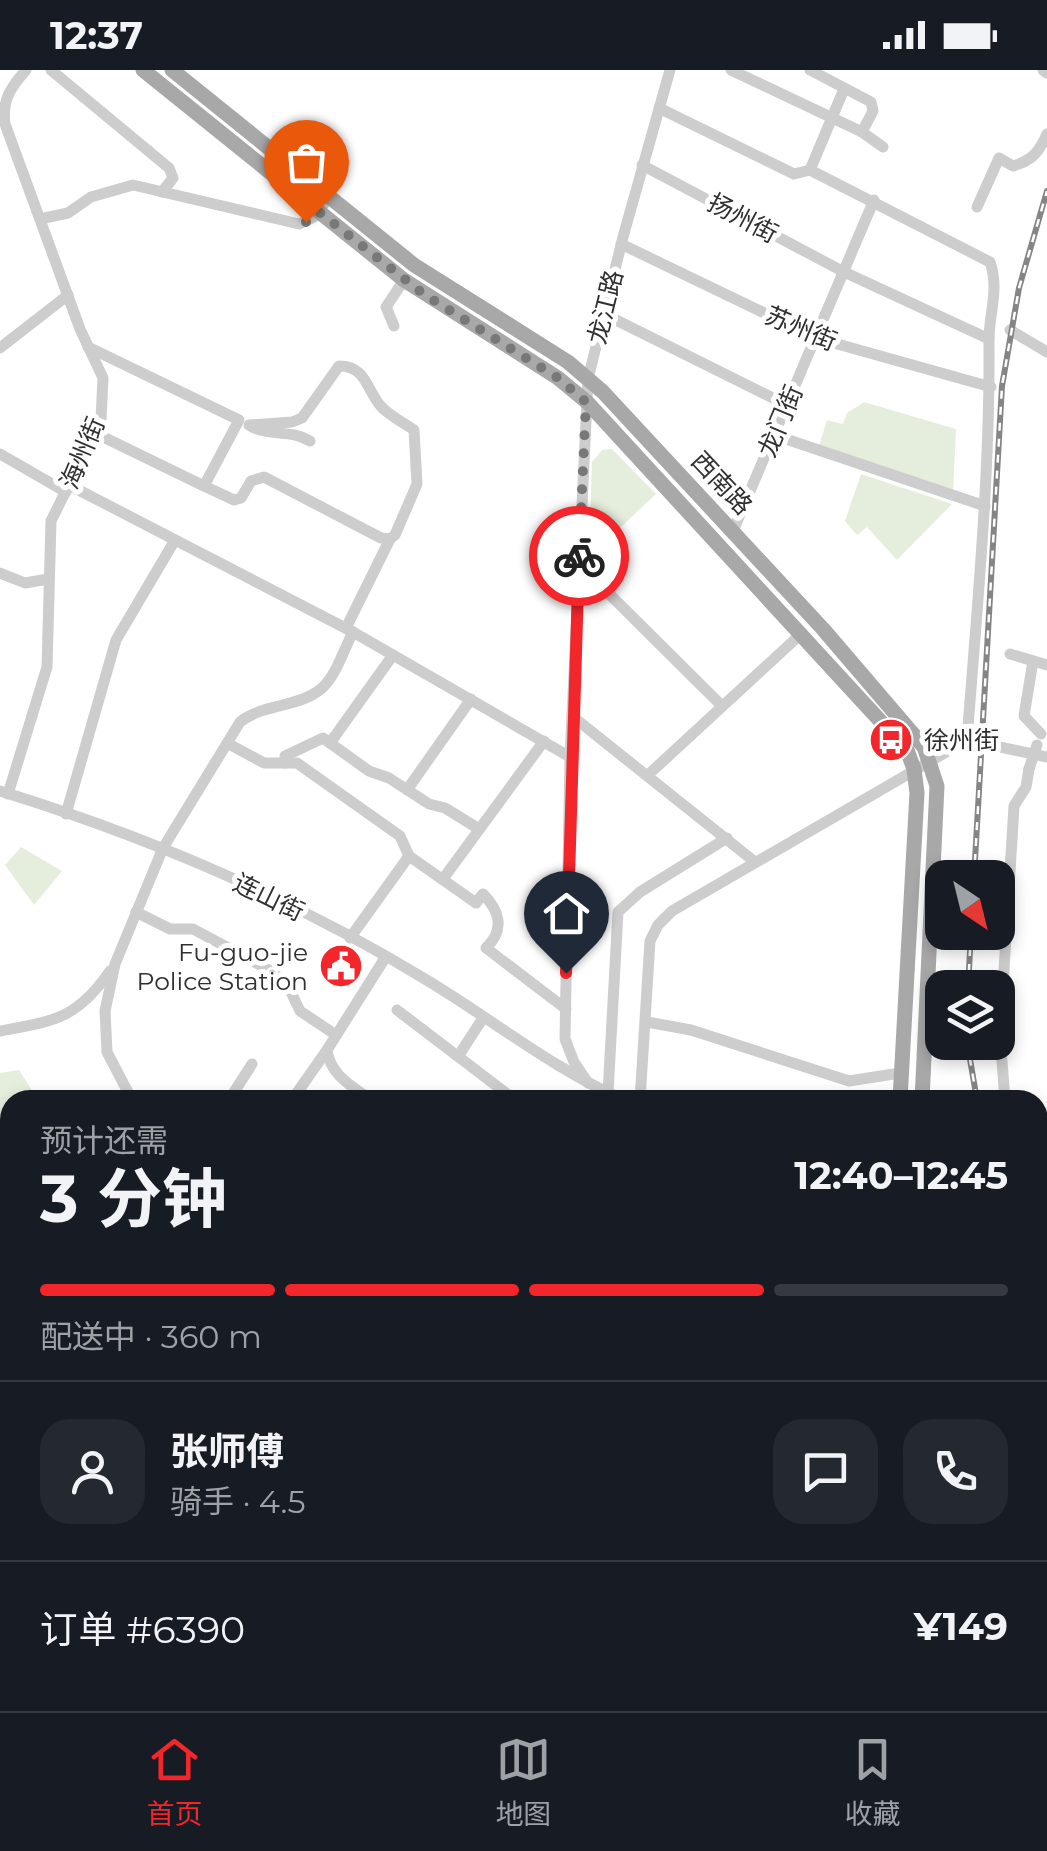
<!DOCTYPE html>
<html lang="zh">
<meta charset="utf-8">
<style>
body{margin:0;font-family:Montserrat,"Noto Sans SC",sans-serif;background:#242831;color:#f1f3f6;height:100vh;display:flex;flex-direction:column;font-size:38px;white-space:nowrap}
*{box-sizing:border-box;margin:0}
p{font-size:32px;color:#9ea1a6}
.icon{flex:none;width:55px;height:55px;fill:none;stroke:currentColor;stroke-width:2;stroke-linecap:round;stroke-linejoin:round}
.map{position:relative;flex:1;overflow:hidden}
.details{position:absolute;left:0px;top:1020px;width:1048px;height:622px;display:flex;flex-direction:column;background:#171b24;border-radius:30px 30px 0 0;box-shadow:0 5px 15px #0003}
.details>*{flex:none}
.needle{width:65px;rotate:145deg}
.fabs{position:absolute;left:925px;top:790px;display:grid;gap:20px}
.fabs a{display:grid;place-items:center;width:90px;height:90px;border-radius:20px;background:#171b24;box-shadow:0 5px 15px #0003;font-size:50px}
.pin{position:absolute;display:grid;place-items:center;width:85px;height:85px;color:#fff;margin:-102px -42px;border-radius:50% 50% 50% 0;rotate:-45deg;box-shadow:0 0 10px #0007}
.pin .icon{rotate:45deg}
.courier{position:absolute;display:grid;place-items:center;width:100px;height:100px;margin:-50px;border:8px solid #f2262b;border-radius:50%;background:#fff;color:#222;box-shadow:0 2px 12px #0007}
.headline em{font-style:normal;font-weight:700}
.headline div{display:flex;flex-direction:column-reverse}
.headline{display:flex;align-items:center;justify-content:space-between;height:170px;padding:0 40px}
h1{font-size:65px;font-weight:700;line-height:75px}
.bar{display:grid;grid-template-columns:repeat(4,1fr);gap:15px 10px;align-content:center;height:120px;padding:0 40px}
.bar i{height:12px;border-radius:8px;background:#363941}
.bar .current{background:#f2262b}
.bar p{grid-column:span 4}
.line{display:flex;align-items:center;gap:25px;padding:0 40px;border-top:2px solid #363941}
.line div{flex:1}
.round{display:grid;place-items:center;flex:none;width:105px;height:105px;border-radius:30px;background:#242831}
.status{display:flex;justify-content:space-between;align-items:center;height:70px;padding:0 50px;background:#171b24;direction:ltr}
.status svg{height:28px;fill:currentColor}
.dock{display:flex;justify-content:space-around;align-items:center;height:140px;border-top:2px solid #363941;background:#171b24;font-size:28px;color:#9ea1a6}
.dock a{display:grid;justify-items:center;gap:5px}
.dock .current{color:#f2262b}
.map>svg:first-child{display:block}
</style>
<div class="status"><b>12:37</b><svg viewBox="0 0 49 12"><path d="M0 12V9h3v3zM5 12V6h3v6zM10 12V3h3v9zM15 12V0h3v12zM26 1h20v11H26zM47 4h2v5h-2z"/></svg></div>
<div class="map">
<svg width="1047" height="1641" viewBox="0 0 1047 1641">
<rect width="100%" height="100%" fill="#fff"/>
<g fill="#e5eedd">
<polygon points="864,332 956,359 953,422 818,379 827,350 843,354 847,343"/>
<polygon points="612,379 656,424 589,487 592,392 602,380"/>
<polygon points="861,404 952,434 897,490 867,457 857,465 845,451"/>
<polygon points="21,777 62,801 34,835 5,795"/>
<polygon points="19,1000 38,1030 10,1030 10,1632 281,1633 266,1641 0,1641 0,1003"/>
</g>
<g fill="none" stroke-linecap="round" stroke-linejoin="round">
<g stroke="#cdcdcd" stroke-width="11">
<polyline points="51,0 169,98 173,108 162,122"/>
<polyline points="731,0 862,62 883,77"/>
<polyline points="810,0 871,32 873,41 862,62"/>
<polyline points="1043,0 1047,3"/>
<path d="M659 38 794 104 810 100 990 192C1000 221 988 245 989 274 990 406 977 538 967 670"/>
<polyline points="642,95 844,202 989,269"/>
<polyline points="810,100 844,19"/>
<path d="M977 137 999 88 1013 96C1033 90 1039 82 1047 64"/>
<polyline points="40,149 68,143 91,127 133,115 299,154 316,146 329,126"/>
<polyline points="621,174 816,268 991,317"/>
<polyline points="604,244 787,335"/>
<polyline points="394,256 386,237 404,210"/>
<polyline points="1010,260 1047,282"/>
<polyline points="88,277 239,350 204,416 95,363"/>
<polyline points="0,278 68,225"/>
<path d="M252 357C274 367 289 359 310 371"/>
<polyline points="774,365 985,436"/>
<polyline points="0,384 66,422"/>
<polyline points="69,415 353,562 570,687"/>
<path d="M204 416 234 430 241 428 251 411 264 407 381 468 390 469 395 465 417 414 414 360C403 352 387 345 379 334 366 317 365 296 339 296L302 348 292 352 249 355"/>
<polyline points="733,461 874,130"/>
<polyline points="578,493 722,636"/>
<polyline points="0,503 25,513 48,509"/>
<polyline points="346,558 390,469"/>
<polyline points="1010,584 1047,595"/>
<polyline points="1033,591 1024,646 1041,664"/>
<polyline points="572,646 755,792"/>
<path d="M227 673 264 693H297L400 766 409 786 476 833 483 824C500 841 505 860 486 878L566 939"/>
<polyline points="330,673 393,585"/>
<polyline points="285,693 285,686 323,668 369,701 389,708 429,734 445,738 479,759"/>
<polyline points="649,704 802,563"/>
<polyline points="407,720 471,629"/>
<path d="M0 721C149 767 296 830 430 912 494 951 555 1000 624 1030"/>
<path d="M8 724 47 597 51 451 101 350 103 308 80 259 5 54C2 30 10 18 26 0"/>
<polyline points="66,744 116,570 175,470"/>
<polyline points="443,809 544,671"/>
<polyline points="136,842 170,859 193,859 273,902 290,920 300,941 336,965"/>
<polyline points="350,868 409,786"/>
<polyline points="397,940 515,1030"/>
<polyline points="647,952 691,960 849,1011 900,1003"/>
<path d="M0 961C54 951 77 949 110 901"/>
<polyline points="459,985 483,948"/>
<polyline points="588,1013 574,992 565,969 570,687 588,309 623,167 670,0"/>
<polyline points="608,1023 618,842 640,822 727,768"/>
<path d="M132 1030 107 982 105 941 115 894 163 778 240 652C264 633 299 638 322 618 336 606 344 579 353 562"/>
<polyline points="229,1030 252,994"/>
<polyline points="292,1030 327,980"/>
<path d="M371 1030C352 1016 330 1005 327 980L385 888"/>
<polyline points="640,1030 650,871 658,855 672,841 967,670 1047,687"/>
<polyline points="1005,1030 1000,966 1014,736 1026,717 1029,699"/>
<polyline points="1038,1075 1047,1051"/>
<polyline points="0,1208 10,1191"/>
<polyline points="1038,1364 1047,1375"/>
<polyline points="1038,1415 1047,1427"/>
<polyline points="1038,1488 1047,1491"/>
<polyline points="1038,1570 1047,1574"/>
<polyline points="1038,1613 1047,1585"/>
<polyline points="905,1632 928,1641"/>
<polyline points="858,1641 861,1632"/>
<polyline points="943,1641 946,1632"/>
<polyline points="985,1641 988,1632"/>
<polyline points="1028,1641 1031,1632"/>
</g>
<g stroke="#a8a8a8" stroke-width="15">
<polyline points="143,0 404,210 558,308 587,332 907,680 914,699 917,723 900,1030"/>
<polyline points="172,0 414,195 568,292 603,322 823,559 924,677 937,716 922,1030"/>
<polyline points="1038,1286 1047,1297"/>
<polyline points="1038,1310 1047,1321"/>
</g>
<g stroke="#858585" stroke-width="6">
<g id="rail">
<polyline points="974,808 1002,316 1019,218 1047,121"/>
<polyline points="968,918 971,862"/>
<polyline points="967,972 977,1030"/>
<polyline points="775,1641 779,1632"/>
<polyline points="798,1641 800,1632"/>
</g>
</g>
<use href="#rail" stroke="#fff" stroke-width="2.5" stroke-dasharray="8" stroke-linecap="butt"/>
<polyline stroke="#cdcdcd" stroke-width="11" points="1029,699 1037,675"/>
</g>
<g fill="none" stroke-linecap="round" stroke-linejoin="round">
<polyline stroke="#787878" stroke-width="10" stroke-dasharray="0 18" points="306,152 319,142 425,225 558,308 586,332 579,486"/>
<polyline stroke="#f2262b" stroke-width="12" points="566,903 579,486"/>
</g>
<defs>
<g id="bus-disc" transform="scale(2.25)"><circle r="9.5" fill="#f2262b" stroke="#fff"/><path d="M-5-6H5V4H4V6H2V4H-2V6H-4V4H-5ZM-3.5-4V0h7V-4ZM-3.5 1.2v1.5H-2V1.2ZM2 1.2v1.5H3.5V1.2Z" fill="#fff"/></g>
<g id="civic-disc" transform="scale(2.25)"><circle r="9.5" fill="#f2262b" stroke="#fff"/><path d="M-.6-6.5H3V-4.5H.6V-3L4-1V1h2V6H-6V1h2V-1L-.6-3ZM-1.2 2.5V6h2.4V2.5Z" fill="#fff"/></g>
</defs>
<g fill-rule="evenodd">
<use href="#bus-disc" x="891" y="670"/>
<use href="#civic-disc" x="341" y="896"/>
</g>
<g text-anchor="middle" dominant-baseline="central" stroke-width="10" stroke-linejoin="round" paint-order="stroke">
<g font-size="25" fill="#303030" stroke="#fff">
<text transform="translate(743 148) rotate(28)">扬州街</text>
<text transform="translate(605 237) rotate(-76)">龙江路</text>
<text transform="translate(801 258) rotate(23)">苏州街</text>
<text transform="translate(780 351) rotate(-67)">龙门街</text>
<text transform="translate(82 383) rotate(-67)">海州街</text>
<text transform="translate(722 413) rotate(47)">西南路</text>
<text transform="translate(269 827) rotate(26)">连山街</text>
</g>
<g font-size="25" fill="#303030" stroke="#fff" text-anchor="start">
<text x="924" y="670">徐州街</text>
<text x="308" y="882" text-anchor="end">Fu-guo-jie<tspan x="308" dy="29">Police Station</tspan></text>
</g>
</g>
</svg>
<div class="fabs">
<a><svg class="needle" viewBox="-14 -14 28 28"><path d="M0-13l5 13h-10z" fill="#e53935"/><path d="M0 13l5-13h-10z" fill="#9ea1a6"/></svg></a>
<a><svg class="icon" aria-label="layers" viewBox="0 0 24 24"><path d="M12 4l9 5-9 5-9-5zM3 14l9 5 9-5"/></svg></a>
</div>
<div class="pin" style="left:306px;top:152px;background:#ea580c"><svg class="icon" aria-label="bag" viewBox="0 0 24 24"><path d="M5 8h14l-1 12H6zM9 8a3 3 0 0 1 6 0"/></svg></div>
<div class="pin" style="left:566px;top:903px;background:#1f2937"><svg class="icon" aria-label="home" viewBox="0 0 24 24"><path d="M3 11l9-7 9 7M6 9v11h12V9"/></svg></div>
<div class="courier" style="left:579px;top:486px"><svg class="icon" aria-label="bike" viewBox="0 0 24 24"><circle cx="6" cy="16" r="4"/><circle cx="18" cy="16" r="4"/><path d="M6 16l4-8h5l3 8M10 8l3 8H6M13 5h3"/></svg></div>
<section class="details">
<div class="headline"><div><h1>3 分钟</h1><p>预计还需</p></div><em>12:40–12:45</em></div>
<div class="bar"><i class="current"></i><i class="current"></i><i class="current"></i><i></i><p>配送中 · 360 m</p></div>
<div class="line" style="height:180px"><a class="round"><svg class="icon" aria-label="person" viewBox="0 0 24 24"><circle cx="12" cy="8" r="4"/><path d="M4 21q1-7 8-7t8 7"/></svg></a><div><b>张师傅</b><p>骑手 · 4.5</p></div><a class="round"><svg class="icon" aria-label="chat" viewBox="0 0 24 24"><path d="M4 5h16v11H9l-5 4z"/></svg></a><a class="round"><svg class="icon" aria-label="phone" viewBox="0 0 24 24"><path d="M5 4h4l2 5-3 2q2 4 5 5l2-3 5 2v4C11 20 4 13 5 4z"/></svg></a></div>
<div class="line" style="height:130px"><div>订单 #6390</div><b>¥149</b></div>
</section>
</div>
<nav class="dock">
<a class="current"><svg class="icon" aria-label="home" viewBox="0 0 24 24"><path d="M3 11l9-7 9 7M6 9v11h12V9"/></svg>首页</a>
<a><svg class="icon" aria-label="map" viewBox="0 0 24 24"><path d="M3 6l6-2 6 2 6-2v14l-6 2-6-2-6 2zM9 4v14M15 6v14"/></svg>地图</a>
<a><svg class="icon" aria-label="saved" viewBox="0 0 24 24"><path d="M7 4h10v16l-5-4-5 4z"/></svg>收藏</a>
</nav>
